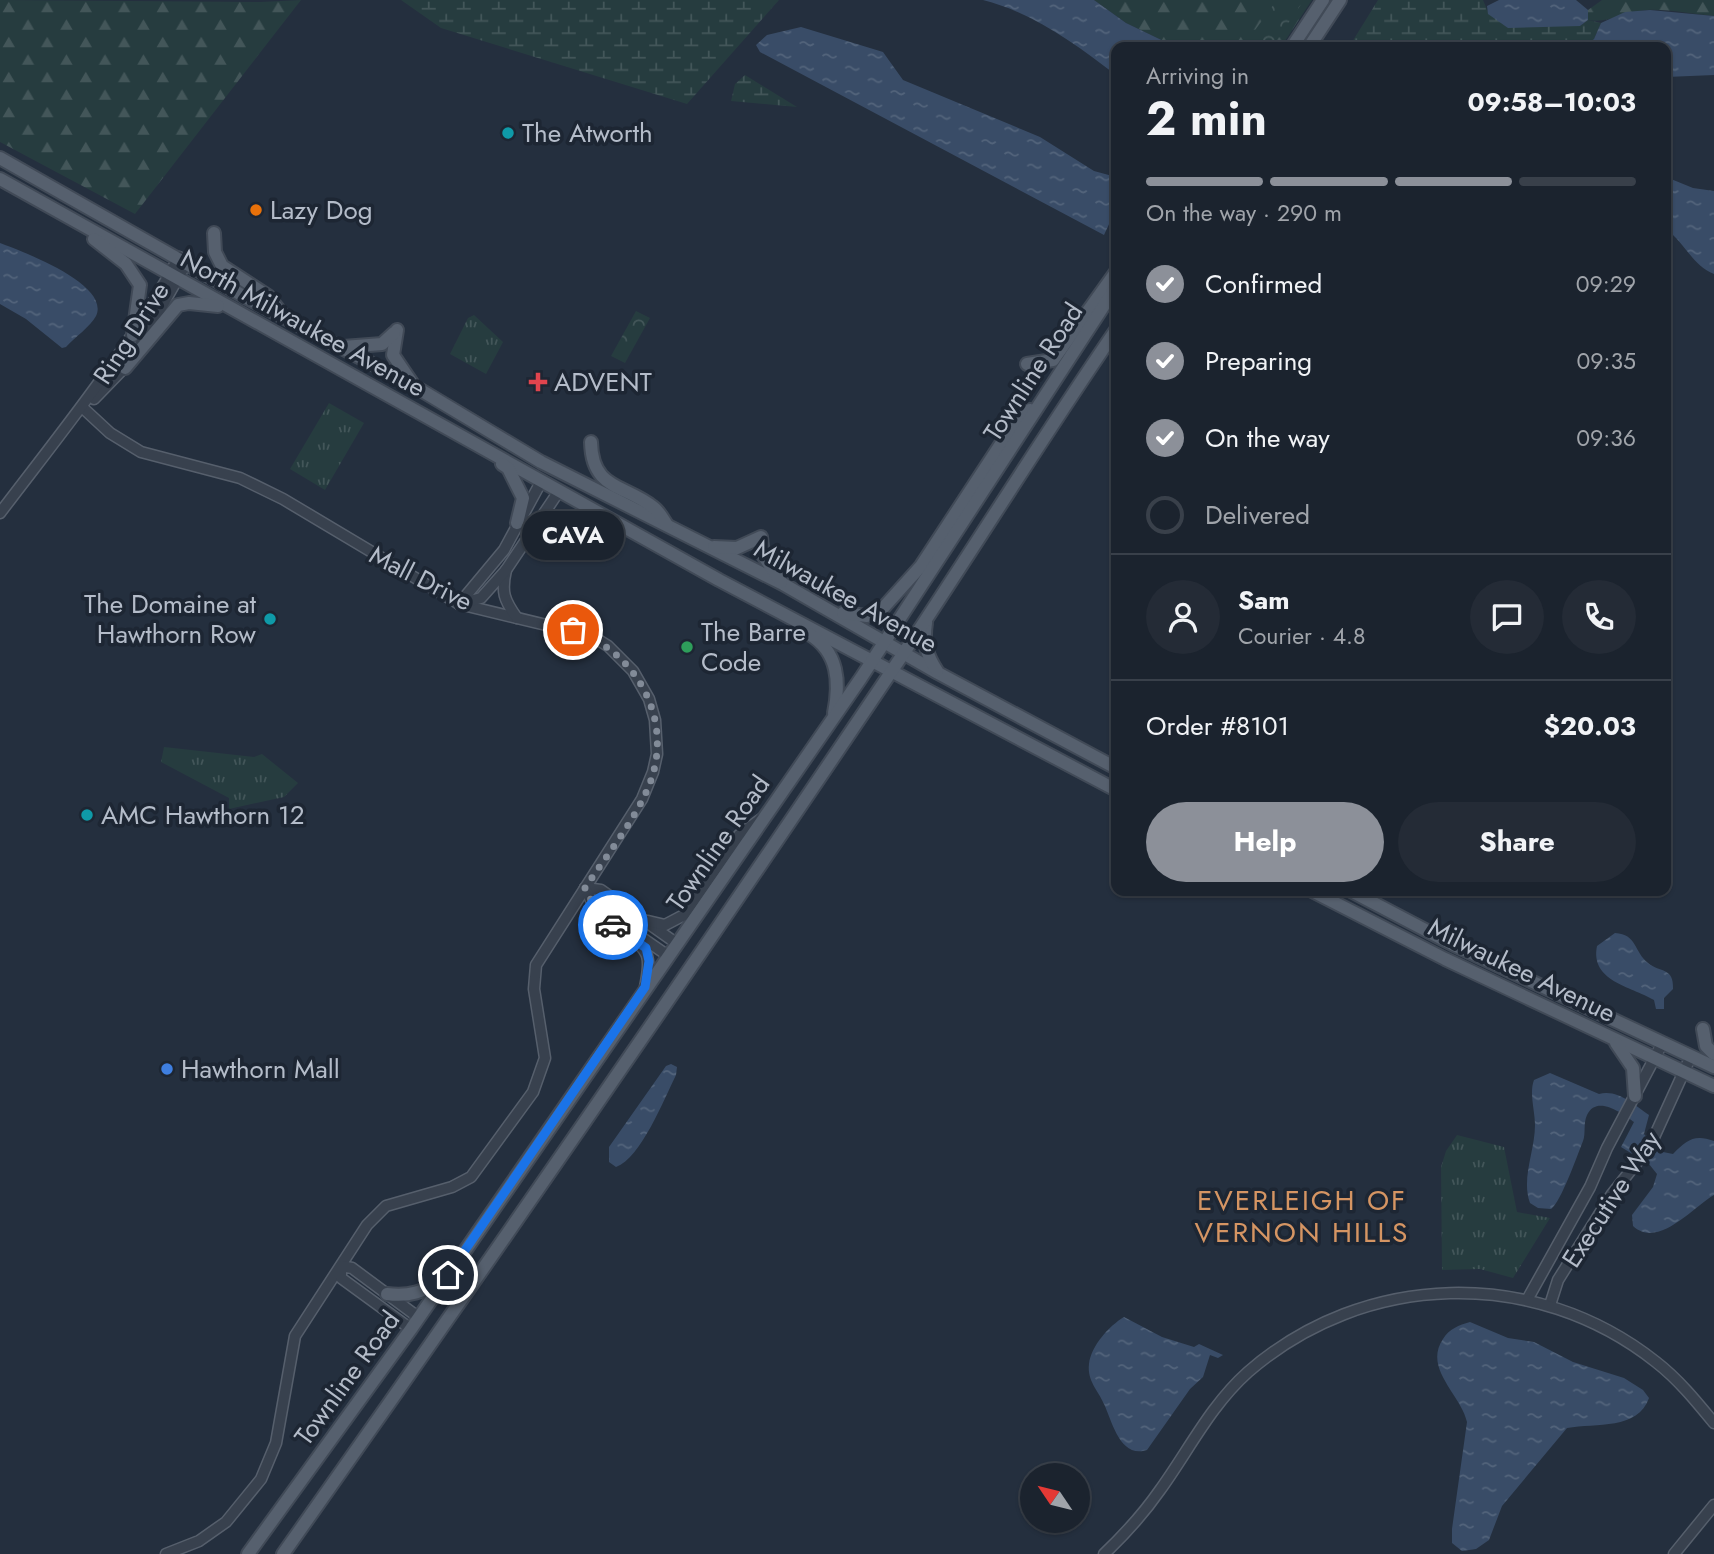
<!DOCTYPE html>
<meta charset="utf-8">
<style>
body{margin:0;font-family:Jost,sans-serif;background:#242b36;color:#f1f3f6;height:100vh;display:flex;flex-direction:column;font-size:26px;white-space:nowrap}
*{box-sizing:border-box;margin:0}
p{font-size:23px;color:#a0a4aa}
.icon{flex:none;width:38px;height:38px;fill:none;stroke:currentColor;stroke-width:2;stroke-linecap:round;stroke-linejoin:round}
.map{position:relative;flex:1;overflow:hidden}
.drawer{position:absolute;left:1111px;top:42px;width:560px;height:854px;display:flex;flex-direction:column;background:#1b232e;border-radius:14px;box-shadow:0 2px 5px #0004,0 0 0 2px #39404a}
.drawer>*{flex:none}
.needle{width:46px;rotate:305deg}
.fabs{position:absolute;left:1020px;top:1463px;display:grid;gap:14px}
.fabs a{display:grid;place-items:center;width:70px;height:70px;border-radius:50%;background:#1b232e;box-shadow:0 2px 5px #0004,0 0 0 2px #39404a;font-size:35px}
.pin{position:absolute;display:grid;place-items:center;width:60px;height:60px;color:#fff;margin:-30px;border:4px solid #fff;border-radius:50%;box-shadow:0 2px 7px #0007}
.courier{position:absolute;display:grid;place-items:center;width:70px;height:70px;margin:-35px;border:5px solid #1a73e8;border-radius:50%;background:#fff;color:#222;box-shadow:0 2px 9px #0007}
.bubble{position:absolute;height:49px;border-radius:24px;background:#1b232e;box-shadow:0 2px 5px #0004,0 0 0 2px #39404a;font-size:23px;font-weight:700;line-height:49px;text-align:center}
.overview em{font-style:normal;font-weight:700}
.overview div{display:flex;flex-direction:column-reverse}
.overview{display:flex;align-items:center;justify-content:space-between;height:119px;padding:0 35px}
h1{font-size:46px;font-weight:700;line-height:52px}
.bar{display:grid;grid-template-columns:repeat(4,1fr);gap:10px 7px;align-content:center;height:84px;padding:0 35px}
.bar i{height:9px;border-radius:5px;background:#39404a}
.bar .current{background:#8c9099}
.bar p{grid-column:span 4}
.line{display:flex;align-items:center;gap:18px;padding:0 35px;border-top:2px solid #39404a}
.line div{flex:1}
.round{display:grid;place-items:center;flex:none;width:74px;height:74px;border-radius:37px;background:#242b36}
ol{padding:0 35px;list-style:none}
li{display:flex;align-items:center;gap:21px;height:77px}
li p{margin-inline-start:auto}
li .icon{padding:7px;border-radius:50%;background:#8c9099;color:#fff;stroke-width:4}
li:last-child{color:#a0a4aa}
li i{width:38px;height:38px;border:4px solid #39404a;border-radius:50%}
.action{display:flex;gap:14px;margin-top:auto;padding:14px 35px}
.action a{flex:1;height:80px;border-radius:42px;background:#8c9099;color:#fff;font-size:28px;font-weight:700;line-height:80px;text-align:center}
.action a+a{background:#242b36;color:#f1f3f6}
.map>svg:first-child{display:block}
</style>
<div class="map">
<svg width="1714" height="1554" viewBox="0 0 1714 1554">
<defs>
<pattern id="grass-tufts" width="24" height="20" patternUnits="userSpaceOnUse" patternTransform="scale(1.75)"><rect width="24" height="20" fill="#263c3f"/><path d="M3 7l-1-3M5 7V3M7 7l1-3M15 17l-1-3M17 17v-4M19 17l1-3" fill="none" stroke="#435659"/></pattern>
<pattern id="forest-firs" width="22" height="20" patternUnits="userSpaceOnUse" patternTransform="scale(1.75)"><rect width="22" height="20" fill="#263c3f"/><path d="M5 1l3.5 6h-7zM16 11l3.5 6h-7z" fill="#435659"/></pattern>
<pattern id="wetland-marsh" width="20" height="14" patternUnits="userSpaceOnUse" patternTransform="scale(1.75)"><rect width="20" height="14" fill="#263c3f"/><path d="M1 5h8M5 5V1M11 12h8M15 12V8" fill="none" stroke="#435659"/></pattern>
<pattern id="park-crowns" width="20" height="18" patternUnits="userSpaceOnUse" patternTransform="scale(1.75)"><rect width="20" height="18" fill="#263c3f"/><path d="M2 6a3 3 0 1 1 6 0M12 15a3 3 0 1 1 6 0" fill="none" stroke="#435659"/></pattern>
<pattern id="water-ripples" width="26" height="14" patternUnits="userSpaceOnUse" patternTransform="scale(1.75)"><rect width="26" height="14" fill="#394c67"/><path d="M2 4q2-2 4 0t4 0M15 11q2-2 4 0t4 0" fill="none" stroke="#53647b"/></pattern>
</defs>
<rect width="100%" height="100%" fill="#242f3e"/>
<g fill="url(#grass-tufts)">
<polygon points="474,315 503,342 486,374 450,354 468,318"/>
<polygon points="329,403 364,423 325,490 290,469"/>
<polygon points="164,747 254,757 262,754 298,783 284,797 229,809 229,798 161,762"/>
<polygon points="1457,1135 1504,1147 1517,1212 1550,1218 1513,1278 1480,1269 1442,1270 1441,1167 1446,1151"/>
</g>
<g fill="url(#forest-firs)">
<polygon points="0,0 261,2 301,0 135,214 0,142"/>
<polygon points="1094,0 1312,0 1281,47 1176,47 1126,23"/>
<path d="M1602 0H1714V16C1692 14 1669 9 1647 10 1626 11 1608 24 1588 20V10Z"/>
</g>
<g fill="url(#wetland-marsh)">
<polygon points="401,0 779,0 687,104 441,28"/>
<polygon points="1378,0 1483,0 1489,14 1580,26 1588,20 1601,23 1594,39 1583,47 1349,47"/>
<polygon points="745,75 797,107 731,101 735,84"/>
</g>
<g fill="url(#park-crowns)">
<polygon points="1277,0 1304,0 1272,47 1253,47 1250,37"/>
<polygon points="636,311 650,318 625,363 611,356"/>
</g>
<g fill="url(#water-ripples)">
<path d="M983 0H1094L1126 23 1176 47H1116V75C1075 44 1034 13 983 0Z"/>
<polygon points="1499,0 1576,0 1588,10 1588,20 1580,26 1508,28 1488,14 1487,6"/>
<polygon points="1650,10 1714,16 1714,75 1666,77 1666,47 1583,47 1594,39 1601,23 1625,12"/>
<polygon points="801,27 883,52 903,80 1040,137 1094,171 1116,177 1116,209 1104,235 760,52 756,45 767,35"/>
<path d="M1666 177 1693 188 1714 191V274C1692 265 1685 243 1666 229Z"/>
<path d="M0 243C21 251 111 284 96 316 91 326 74 338 66 347L62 348 26 319 0 304Z"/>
<path d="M1615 933C1637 934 1634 952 1648 963 1660 973 1674 967 1673 989L1664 998V1009H1656L1654 1000C1630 986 1590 981 1597 946Z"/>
<path d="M671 1064 677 1067 676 1075C664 1099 641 1158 616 1167L609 1162V1147L666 1066Z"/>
<path d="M1550 1073 1599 1094C1618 1089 1634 1105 1649 1115L1644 1134 1658 1151 1673 1154C1687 1140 1694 1134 1714 1141V1195C1692 1208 1658 1249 1633 1226L1632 1215 1653 1187 1657 1174 1649 1164 1621 1147 1634 1122C1623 1114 1597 1094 1587 1115 1583 1123 1586 1134 1583 1141 1577 1156 1561 1202 1551 1209L1538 1208 1530 1203C1521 1179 1535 1151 1535 1125 1535 1111 1529 1093 1534 1080Z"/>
<path d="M1124 1317 1162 1337 1194 1347 1199 1344 1223 1355 1218 1358 1210 1355 1203 1377 1190 1389 1147 1450C1120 1459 1112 1421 1104 1404 1098 1390 1087 1381 1089 1364 1091 1346 1109 1326 1124 1317Z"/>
<path d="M1470 1322 1508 1338 1534 1342 1573 1362 1624 1378 1643 1390 1649 1398C1638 1430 1596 1423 1567 1428L1502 1506 1489 1540 1476 1549 1462 1551 1452 1543V1529L1467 1422C1461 1394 1423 1369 1443 1339 1449 1329 1459 1325 1470 1322Z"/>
</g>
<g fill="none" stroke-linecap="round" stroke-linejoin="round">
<g stroke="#565f6c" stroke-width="13">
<g id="tertiary">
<polyline points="141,343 187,262"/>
<polyline points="94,399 127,365"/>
<polyline points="83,408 110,433 141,452 240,478 283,499 459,604 592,636 608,646 633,671 649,699 655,720 657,754 653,772 642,799 536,965 534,989 545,1058 533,1092 471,1177 452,1187 386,1206 367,1225 295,1336 276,1443 261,1479 226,1522 199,1541 166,1554"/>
<path d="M0 513C63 430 129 350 179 257"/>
<path d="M506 570C501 592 504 600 517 618"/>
<polyline points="463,603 481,598 506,570 559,491"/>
<polyline points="459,604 504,550 541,482"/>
<polyline points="585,888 601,890 676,943"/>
<polyline points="585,888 593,904 667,955"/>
<polyline points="648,921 665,925 684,915 739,835 761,819"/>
<path d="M623 932C649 951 652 954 645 987"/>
<polyline points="1527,1300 1590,1187 1607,1148 1663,1042"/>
<polyline points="1550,1305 1558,1280 1612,1194 1650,1146 1691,1056"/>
<polyline points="411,1329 341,1278 341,1266 352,1268 418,1317"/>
<path d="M1104 1554C1124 1535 1144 1513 1160 1490 1189 1450 1210 1406 1248 1372 1364 1271 1535 1266 1656 1362 1678 1379 1696 1401 1714 1423"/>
<polyline points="1674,1554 1714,1505"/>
</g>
</g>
<g stroke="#414a57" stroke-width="16">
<g id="primary">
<polyline points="1292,47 1323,0"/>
<polyline points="1309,47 1340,0"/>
<polyline points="0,158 247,298 414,386 541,462 783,584 938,673 1116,768"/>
<polyline points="0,179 719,580 1116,790"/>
<polyline points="214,233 215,252 222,266 268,296 282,314"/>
<polyline points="94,239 126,264 140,285 133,335"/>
<polyline points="397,330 393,355 412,383"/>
<polyline points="343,347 382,344 394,333"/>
<polyline points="1027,364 1053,360 1116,272"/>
<polyline points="125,368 178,305 189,303 218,306"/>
<path d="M591 442C592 490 624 484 653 507 659 511 663 519 667 525"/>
<polyline points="502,464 508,468 523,498 517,523"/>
<polyline points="714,547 737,548 761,537 763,555 781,582"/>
<polyline points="843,613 867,616 884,607 921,566 1016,421 1030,410"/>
<path d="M926 623C923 642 926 654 937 671"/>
<path d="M809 634C839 652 840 683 834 713"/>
<polyline points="1312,891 1445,959 1714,1086"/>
<polyline points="1351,891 1452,944 1714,1067"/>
<polyline points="1703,1029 1706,1046 1714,1054"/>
<polyline points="1616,1043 1633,1068 1635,1096"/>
<path d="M387 1294C409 1297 424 1292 442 1279"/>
<polyline points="248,1554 411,1329 861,678 1116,287"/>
<path d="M283 1554C488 1264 689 972 887 678 965 563 1037 445 1116 330"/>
</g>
</g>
<use href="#tertiary" stroke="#38414e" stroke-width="10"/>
<use href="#primary" stroke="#56606e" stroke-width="12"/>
</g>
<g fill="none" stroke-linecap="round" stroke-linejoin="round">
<path stroke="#828b98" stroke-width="7" stroke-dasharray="0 12.6" d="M573 630C638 652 676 722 648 788 633 823 606 856 585 888L593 904 604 912 613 925"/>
<polyline stroke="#1a73e8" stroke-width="9" points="448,1275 645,987 649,961 646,948 613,925"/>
</g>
<g fill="#0f9aa8" stroke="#1d2633" stroke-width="2.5">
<circle cx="508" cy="133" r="7"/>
<circle cx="270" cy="619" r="7"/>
<circle cx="87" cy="815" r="7"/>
</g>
<circle fill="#e8710a" stroke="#1d2633" stroke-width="2.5" cx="256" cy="210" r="7"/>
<path fill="#e0444e" stroke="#1d2633" stroke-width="2.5" d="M534.5 371.5h7v7h7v7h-7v7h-7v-7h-7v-7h7z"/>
<circle fill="#2e9e5b" stroke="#1d2633" stroke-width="2.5" cx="687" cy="647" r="7"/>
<circle fill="#3f7fe0" stroke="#1d2633" stroke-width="2.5" cx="167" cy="1069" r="7"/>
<g text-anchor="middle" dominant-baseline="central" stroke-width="7" stroke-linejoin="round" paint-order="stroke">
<g font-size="26" fill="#b4bcc9" stroke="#1d2633" text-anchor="start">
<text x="522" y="133">The Atworth</text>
<text x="270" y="210">Lazy Dog</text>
<text x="554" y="382">ADVENT</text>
<text x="256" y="604" text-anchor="end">The Domaine at<tspan x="256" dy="30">Hawthorn Row</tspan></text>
<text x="701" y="632">The Barre<tspan x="701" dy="30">Code</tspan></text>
<text x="101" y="815">AMC Hawthorn 12</text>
<text x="181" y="1069">Hawthorn Mall</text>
</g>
<g font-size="26" fill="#b4bcc9" stroke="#1d2633">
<text transform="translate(303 323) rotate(29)">North Milwaukee Avenue</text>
<text transform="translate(131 333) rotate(-57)">Ring Drive</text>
<text transform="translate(1033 372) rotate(-57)">Townline Road</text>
<text transform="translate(421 578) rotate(27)">Mall Drive</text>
<text transform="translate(846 596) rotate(29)">Milwaukee Avenue</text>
<text transform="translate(718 843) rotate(-55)">Townline Road</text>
<text transform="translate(1522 970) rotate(26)">Milwaukee Avenue</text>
<text transform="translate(1611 1199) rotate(-57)">Executive Way</text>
<text transform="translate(347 1378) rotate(-54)">Townline Road</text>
</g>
<g font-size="28" letter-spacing="2" fill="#d59563" stroke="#1d2633">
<text x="1302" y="1200">EVERLEIGH OF<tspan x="1302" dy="32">VERNON HILLS</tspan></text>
</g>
</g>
</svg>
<div class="fabs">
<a><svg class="needle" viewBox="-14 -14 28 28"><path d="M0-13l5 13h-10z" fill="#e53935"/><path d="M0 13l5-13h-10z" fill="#a0a4aa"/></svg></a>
</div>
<div class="pin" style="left:573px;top:630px;background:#ea580c"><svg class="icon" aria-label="bag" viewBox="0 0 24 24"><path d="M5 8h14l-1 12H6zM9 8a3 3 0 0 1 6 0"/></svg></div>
<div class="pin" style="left:448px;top:1275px;background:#1f2937"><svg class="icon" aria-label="home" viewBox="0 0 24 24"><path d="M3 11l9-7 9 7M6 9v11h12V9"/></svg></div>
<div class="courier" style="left:613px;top:925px"><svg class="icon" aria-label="car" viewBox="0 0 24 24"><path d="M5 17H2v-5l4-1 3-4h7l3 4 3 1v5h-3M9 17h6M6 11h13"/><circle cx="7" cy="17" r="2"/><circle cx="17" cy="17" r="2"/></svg></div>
<div class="bubble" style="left:522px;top:511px;width:102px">CAVA</div>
<section class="drawer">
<div class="overview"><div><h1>2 min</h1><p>Arriving in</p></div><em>09:58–10:03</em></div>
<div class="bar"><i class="current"></i><i class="current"></i><i class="current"></i><i></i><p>On the way · 290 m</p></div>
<ol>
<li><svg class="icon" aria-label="check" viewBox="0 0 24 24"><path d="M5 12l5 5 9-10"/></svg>Confirmed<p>09:29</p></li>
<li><svg class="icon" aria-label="check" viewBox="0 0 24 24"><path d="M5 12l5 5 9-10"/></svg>Preparing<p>09:35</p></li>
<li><svg class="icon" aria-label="check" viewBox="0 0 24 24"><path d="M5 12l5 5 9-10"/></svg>On the way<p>09:36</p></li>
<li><i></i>Delivered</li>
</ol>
<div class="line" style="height:126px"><a class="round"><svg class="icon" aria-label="person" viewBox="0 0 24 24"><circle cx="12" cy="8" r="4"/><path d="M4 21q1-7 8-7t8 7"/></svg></a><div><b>Sam</b><p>Courier · 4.8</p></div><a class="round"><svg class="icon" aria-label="chat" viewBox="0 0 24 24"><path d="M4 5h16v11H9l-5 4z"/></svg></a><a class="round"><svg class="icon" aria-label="phone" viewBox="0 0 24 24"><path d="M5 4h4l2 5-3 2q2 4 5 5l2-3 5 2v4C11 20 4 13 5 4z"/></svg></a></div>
<div class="line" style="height:91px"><div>Order #8101</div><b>$20.03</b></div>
<div class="action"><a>Help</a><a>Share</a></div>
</section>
</div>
